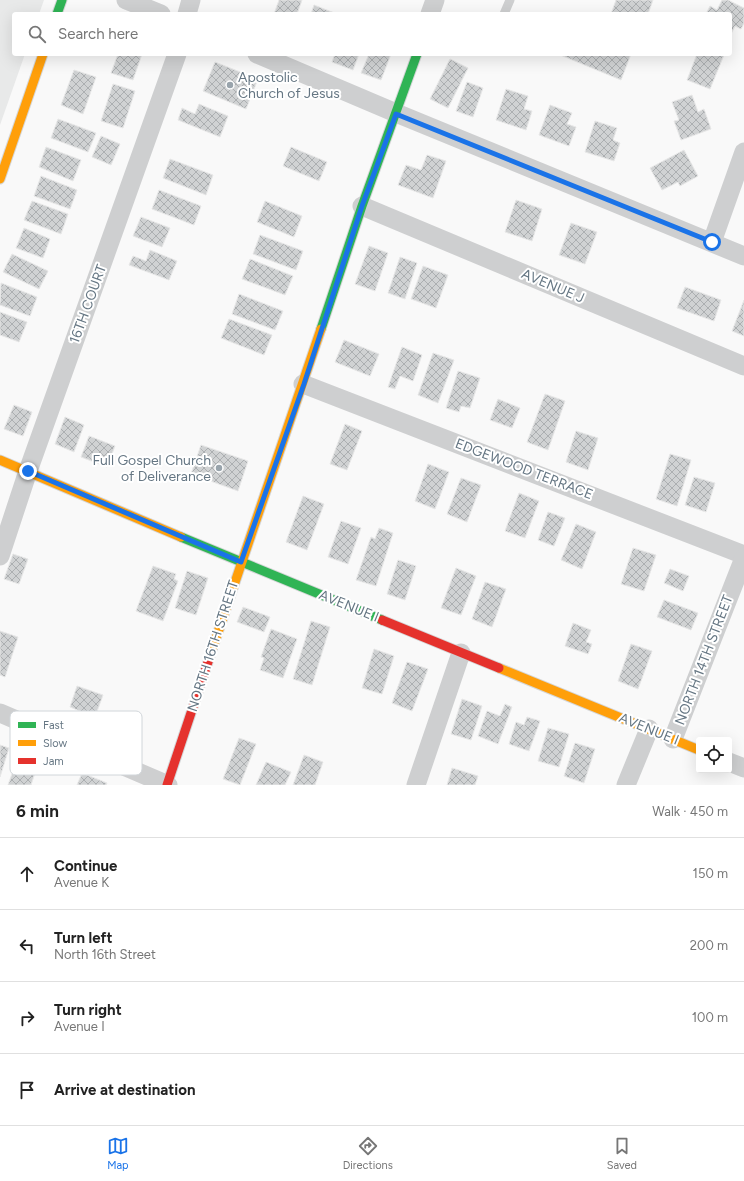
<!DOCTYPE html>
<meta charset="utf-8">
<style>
body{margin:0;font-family:Figtree,sans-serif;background:#f6f6f6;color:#222}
.controls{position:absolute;right:12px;bottom:12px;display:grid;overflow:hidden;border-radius:4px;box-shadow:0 4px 16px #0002}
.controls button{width:36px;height:36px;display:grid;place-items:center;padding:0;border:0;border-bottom:1px solid #e0e0e0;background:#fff;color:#222;font:20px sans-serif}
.stop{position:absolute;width:12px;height:12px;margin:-9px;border:3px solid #1a73e8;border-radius:50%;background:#fff}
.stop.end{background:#1a73e8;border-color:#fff;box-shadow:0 1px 4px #0008}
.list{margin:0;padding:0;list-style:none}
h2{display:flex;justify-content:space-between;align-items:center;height:52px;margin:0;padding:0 16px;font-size:17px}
h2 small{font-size:13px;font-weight:400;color:#767676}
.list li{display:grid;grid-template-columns:26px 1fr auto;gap:12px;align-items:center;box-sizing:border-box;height:72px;padding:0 16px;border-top:1px solid #e0e0e0}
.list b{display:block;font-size:15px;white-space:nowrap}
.list p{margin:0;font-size:13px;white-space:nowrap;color:#767676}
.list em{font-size:13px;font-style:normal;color:#767676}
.icon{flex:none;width:22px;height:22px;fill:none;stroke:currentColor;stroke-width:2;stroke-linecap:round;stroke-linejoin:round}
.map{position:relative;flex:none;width:744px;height:785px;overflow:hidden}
.search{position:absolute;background:#fff;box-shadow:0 4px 16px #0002;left:12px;right:12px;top:12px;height:44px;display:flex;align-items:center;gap:10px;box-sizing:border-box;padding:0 14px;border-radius:4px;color:#767676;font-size:15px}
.sheet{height:340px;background:#fff}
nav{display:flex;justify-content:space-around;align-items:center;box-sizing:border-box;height:56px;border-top:1px solid #e0e0e0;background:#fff;font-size:11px;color:#767676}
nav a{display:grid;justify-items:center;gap:2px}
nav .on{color:#1a73e8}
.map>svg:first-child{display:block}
.built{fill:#e8e9e9}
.building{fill:url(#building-cross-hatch);stroke:#e8e8e8}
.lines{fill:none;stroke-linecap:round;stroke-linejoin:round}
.fast-casing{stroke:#d5d6d7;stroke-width:11}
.slow-casing{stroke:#d5d6d7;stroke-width:11}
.jam-casing{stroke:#d5d6d7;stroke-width:11}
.lane{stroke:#cecfd0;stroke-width:9}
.street{stroke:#cecfd0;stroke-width:19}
.fast{stroke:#30b455;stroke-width:9}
.slow{stroke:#ff9f0a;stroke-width:9}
.jam{stroke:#e5322d;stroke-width:9}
.route{stroke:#1a73e8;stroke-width:5}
.poi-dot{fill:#99a4ac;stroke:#fff;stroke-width:1.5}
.labels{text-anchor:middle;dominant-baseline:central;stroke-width:4;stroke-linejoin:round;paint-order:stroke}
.poi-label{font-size:14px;fill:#657683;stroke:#fff;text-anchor:start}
.street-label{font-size:14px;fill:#657683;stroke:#fff}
.key{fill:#fff;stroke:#d1d6da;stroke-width:1}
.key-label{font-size:11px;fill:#657683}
</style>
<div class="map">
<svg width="744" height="785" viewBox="0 0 744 785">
<defs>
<pattern id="building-cross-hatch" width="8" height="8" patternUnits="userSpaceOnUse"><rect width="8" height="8" fill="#d0d2d3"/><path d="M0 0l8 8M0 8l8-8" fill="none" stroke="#acafb1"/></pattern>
</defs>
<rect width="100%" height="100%" fill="#f9f9f9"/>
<!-- built -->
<polygon class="built" points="0,0 44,0 39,14 14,14 14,54 25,54 0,125"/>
<!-- building -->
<g class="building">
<polygon points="279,0 302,0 297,14 274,14"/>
<polygon points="616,0 653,0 648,14 611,14"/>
<polygon points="722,0 728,0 744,8 744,23 741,29 735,26 730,36 730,14 706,14 710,6 717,10"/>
<polygon points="314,5 337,14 311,14"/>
<polygon points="118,54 142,54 133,80 111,73"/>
<polygon points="335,54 359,54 353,70 332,62"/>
<polygon points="369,54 391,54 381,80 361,73"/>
<polygon points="558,54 631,54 621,80"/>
<polygon points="697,54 724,55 710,89 687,80"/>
<polygon points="450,59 468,68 448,108 430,99"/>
<polygon points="215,62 258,79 246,109 203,91"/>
<polygon points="74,70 96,77 83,114 61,105"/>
<polygon points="467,82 483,88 473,117 456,111"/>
<polygon points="113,84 135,91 123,128 101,121"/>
<polygon points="506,89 528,96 524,109 532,111 526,130 496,120"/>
<polygon points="692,95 698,112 704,109 711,129 681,140 674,121 679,120 672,102"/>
<polygon points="199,104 228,116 220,137 178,120 182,108 195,114"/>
<polygon points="550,105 572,113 567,124 576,127 569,146 539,135"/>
<polygon points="58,119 96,133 88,152 51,138"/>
<polygon points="595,121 617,128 613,140 620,143 614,161 585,152"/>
<polygon points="101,136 120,144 111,165 92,157"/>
<polygon points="46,147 81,160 73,181 39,167"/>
<polygon points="291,147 327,162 319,181 283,166"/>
<polygon points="684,150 698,176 680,186 678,182 662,190 650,168"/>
<polygon points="427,155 446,161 433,198 398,185 406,165 421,170"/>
<polygon points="170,159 213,175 206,195 163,178"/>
<polygon points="41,176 77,190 70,209 34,196"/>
<polygon points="159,190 201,206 194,225 152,209"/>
<polygon points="516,200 542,209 532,241 505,232"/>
<polygon points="32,201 68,214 61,234 24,220"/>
<polygon points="265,201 302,216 294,237 257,222"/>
<polygon points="141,217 170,228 162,247 133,236"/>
<polygon points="571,223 597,232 585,264 559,255"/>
<polygon points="24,228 50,239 43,258 16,248"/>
<polygon points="260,235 303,251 296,270 253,254"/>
<polygon points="369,246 388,253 375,291 355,284"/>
<polygon points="150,250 177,261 169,280 129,265 133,256 146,261"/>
<polygon points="12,254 48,271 39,289 3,272"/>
<polygon points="400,257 417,263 405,299 388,293"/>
<polygon points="250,259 293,276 285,295 242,279"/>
<polygon points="423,266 448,275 436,308 411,299"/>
<polygon points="1,283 37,297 30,316 0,305"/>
<polygon points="685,287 721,300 714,321 677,308"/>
<polygon points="239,294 283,311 275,330 232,314"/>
<polygon points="744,300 744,336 732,331"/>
<polygon points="0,312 27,322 19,342 0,335"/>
<polygon points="229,319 272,335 264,355 221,338"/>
<polygon points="344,340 379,354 370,376 335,362"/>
<polygon points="402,347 422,355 413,381 400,376 395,389 388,387"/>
<polygon points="433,353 454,360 438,403 418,395"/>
<polygon points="458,371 480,378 470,408 461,406 459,412 446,408"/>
<polygon points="545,394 565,401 548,450 527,442"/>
<polygon points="498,399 520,408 512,428 490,420"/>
<polygon points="14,405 32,412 23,436 4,429"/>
<polygon points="65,417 84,425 74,452 55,444"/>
<polygon points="345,424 362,431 347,470 330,464"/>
<polygon points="576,431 598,438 588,470 566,462"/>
<polygon points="89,436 115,446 107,467 81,457"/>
<polygon points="201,445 248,461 238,491 191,474"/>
<polygon points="670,454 691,460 677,506 656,499"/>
<polygon points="428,464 449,472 435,509 415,501"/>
<polygon points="694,477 715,483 706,512 685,505"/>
<polygon points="461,478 481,485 467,522 447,514"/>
<polygon points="519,493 539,501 525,538 505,531"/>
<polygon points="303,496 324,504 307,550 286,542"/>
<polygon points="548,512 565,518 554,546 538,540"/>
<polygon points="341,521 361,528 348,564 328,557"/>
<polygon points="576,524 596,532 582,569 561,560"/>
<polygon points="379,528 393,533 376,586 356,580 371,537 375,539"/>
<polygon points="633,548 656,555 644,591 621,584"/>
<polygon points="13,554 28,559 19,584 4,579"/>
<polygon points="398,560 416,566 405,600 387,594"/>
<polygon points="153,566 176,574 174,579 178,581 163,621 136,611"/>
<polygon points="456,568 476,576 461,615 441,608"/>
<polygon points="670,569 689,576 683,591 664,583"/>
<polygon points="187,571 208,578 196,615 175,608"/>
<polygon points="485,582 506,589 492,627 472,619"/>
<polygon points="664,600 698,613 691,630 657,617"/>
<polygon points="243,607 270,617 264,632 237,622"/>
<polygon points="311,621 330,627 312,685 293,679"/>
<polygon points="573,623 591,630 586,642 592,644 588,654 565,646"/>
<polygon points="271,629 297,639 283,678 260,670 264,658 261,657"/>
<polygon points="0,631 18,637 5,677 0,675"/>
<polygon points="631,644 652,651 638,689 618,681"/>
<polygon points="374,649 394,656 382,694 362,688"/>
<polygon points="407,662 428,669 412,711 392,703"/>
<polygon points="77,686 103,695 95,717 70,707"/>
<polygon points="462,699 482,706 471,740 451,734"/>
<polygon points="505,704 512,707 498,744 478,736 487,711 500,716"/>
<polygon points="527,717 540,721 529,751 509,744 516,722 524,725"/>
<polygon points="548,728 569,734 559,767 538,761"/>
<polygon points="239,738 256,744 240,785 223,779"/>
<polygon points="575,743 595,749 584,783 564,776"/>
<polygon points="0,745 9,748 0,777"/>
<polygon points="19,754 39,761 31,785 8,785"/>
<polygon points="304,755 323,762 315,785 293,785"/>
<polygon points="266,762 291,772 285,785 256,785"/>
<polygon points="452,768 478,776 475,785 447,785"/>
<polygon points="82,773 107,783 106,785 77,785"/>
</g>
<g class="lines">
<defs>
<g id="fast">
<polyline points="57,14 62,0"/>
<polyline points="321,329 362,206 417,54"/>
<polyline points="181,537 382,620"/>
</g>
<g id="slow">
<polyline points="0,179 43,54"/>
<polyline points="0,460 181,537"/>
<polyline points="211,653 321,329"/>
<polyline points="499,668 699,750"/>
</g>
<g id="jam">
<polyline points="382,620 499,668"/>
<polyline points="167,785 211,653"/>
</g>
</defs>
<!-- fast casing -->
<use href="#fast" class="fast-casing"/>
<!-- slow casing -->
<use href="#slow" class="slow-casing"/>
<!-- jam casing -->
<use href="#jam" class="jam-casing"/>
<!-- lane -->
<polyline class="lane" points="504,14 510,0"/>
<!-- street -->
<g class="street">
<polyline points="126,0 161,14"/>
<polyline points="187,14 191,0"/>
<polyline points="430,14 435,0"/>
<polyline points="257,54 396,113 744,256"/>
<polyline points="362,206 744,366"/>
<polyline points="712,242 744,152"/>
<polyline points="303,384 744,555"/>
<polyline points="0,556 28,471 177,54"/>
<polyline points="0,713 168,785"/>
<polyline points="673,739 744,558"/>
<polyline points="729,762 744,768"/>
<polyline points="416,785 461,653"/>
<polyline points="626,785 649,729"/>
</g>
<!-- fast -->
<use href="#fast" class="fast"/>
<!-- slow -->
<use href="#slow" class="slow"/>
<!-- jam -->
<use href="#jam" class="jam"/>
</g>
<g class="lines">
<!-- route -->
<polyline class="route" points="28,471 241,562 304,384 362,206 396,114 712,242"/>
</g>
<!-- markers -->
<g class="poi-dot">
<circle cx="230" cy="85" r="4"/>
<circle cx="219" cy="468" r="4"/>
</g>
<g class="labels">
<!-- poi labels -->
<g class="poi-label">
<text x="238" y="77">Apostolic<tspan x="238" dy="16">Church of Jesus</tspan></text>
<text x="211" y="460" text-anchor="end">Full Gospel Church<tspan x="211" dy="16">of Deliverance</tspan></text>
</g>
<!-- street labels -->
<g class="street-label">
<text transform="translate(553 286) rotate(23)">AVENUE J</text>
<text transform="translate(88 304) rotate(-70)">16TH COURT</text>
<text transform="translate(524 469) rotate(21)">EDGEWOOD TERRACE</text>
<text transform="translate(349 606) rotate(22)">AVENUE I</text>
<text transform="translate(213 646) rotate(-72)">NORTH 16TH STREET</text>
<text transform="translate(704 660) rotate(-69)">NORTH 14TH STREET</text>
<text transform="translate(649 729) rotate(22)">AVENUE I</text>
</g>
</g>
<!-- legend -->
<rect x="10" y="711" width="132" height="64" rx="6" class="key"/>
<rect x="18" y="722" width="18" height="6" fill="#30b455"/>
<rect x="18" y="740" width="18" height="6" fill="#ff9f0a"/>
<rect x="18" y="758" width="18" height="6" fill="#e5322d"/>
<g class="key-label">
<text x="43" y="729">Fast</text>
<text x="43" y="747">Slow</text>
<text x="43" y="765">Jam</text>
</g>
</svg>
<div class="controls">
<button><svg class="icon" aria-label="locate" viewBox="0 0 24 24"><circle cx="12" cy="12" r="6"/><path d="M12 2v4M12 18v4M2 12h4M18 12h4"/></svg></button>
</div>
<div class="stop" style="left:712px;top:242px"></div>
<div class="stop end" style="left:28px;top:471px"></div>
<div class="search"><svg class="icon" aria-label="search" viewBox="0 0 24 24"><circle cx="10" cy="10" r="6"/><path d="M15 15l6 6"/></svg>Search here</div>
</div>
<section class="sheet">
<h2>6 min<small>Walk · 450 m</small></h2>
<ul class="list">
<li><svg class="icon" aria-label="ahead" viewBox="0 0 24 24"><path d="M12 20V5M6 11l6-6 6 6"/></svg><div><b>Continue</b><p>Avenue K</p></div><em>150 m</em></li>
<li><svg class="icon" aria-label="left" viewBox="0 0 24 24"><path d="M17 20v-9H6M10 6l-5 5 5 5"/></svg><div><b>Turn left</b><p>North 16th Street</p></div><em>200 m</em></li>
<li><svg class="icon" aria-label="right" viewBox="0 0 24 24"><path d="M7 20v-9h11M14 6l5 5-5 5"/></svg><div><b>Turn right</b><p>Avenue I</p></div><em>100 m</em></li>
<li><svg class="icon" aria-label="arrive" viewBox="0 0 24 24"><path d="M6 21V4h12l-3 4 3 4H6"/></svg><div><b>Arrive at destination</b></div></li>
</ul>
</section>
<nav>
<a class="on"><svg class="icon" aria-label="map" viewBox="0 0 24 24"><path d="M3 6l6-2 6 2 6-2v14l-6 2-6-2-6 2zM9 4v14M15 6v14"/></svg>Map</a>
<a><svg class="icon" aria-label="directions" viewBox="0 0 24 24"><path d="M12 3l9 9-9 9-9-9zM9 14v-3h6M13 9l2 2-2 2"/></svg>Directions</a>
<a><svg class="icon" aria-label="saved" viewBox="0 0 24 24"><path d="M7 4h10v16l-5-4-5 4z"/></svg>Saved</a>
</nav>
